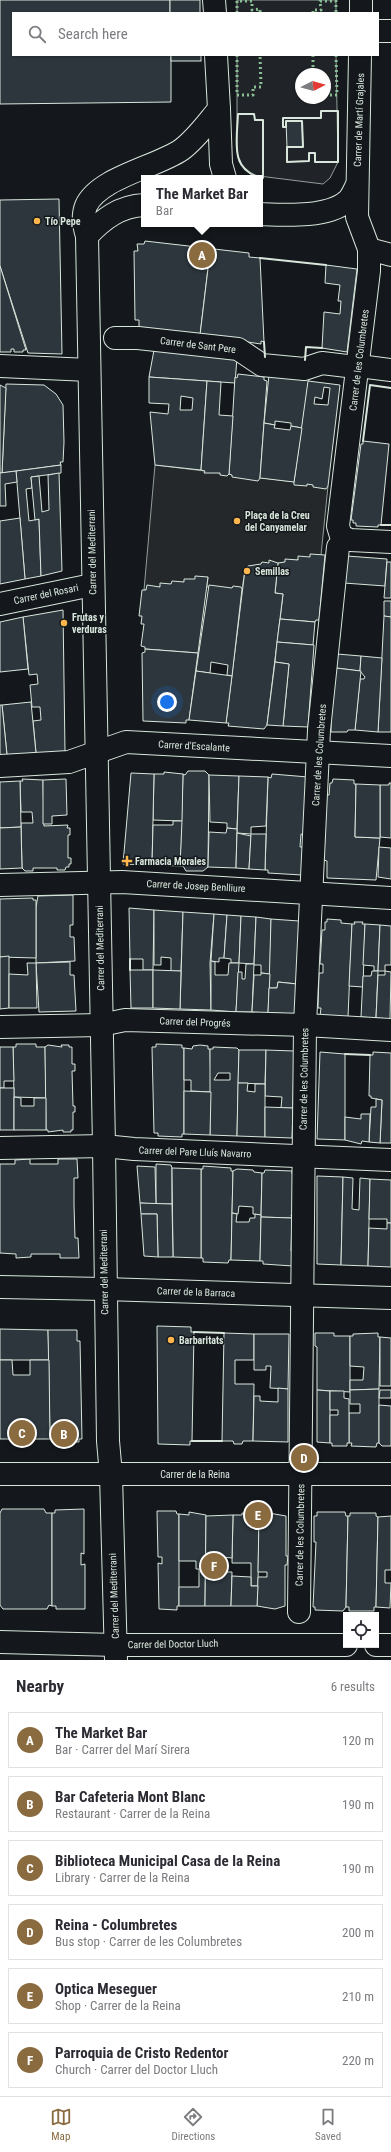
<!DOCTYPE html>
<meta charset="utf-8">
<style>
body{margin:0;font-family:"Roboto Condensed",sans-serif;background:#f2f2f3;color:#2b2b33}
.controls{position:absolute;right:12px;bottom:12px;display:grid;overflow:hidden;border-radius:0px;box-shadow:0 1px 3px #0004}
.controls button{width:36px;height:36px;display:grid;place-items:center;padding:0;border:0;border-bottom:1px solid #e1e1e2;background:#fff;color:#2b2b33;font:20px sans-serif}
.compass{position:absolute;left:295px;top:68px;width:36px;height:36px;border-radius:50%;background:#fff;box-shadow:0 1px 3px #0004;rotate:84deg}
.you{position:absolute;left:167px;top:702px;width:14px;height:14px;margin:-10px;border:3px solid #fff;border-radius:50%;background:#1a73e8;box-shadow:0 0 0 6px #1a73e833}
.badge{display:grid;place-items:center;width:26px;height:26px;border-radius:50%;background:#8a6a3f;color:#fff;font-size:13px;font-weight:700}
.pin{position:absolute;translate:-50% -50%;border:2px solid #fff;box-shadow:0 1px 4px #0006}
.popup{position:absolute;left:141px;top:175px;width:122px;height:52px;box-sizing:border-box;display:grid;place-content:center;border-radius:0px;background:#fff;filter:drop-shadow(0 1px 3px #0005);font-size:13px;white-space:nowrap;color:#7c7c81}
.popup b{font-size:15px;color:#2b2b33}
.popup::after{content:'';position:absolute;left:50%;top:100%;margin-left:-8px;border:8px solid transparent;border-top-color:#fff}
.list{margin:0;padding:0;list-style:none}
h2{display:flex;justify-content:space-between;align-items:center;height:52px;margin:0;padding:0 16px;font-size:17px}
h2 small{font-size:13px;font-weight:400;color:#7c7c81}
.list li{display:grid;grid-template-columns:26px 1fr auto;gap:12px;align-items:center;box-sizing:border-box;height:56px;margin:0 8px 8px;padding:0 8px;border:1px solid #e1e1e2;border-radius:0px}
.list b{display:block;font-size:15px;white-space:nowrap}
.list p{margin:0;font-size:13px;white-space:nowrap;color:#7c7c81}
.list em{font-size:13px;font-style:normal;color:#7c7c81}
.icon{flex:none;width:22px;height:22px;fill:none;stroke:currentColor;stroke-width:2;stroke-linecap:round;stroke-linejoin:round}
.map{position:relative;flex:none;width:391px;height:1660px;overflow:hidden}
.search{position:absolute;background:#fff;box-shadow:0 1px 3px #0004;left:12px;right:12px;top:12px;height:44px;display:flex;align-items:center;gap:10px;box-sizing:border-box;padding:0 14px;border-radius:0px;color:#7c7c81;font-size:15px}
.sheet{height:436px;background:#fff}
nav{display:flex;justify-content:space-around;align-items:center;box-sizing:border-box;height:56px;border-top:1px solid #e1e1e2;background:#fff;font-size:11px;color:#7c7c81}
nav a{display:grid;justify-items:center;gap:2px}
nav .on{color:#8a6a3f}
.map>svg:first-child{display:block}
.green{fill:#202428;stroke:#939e99;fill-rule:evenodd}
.parking{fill:#24282b;stroke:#939e99}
.building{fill:#2c363c;stroke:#d8e6dc;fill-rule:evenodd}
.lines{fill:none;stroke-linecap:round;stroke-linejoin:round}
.street-casing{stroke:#d8e6dc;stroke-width:24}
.secondary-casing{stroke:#d8e6dc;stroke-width:24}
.street{stroke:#14181c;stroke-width:22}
.secondary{stroke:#14181c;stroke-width:22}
.hedge{stroke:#8ac095;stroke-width:3;stroke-dasharray:2 3;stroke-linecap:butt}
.wall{stroke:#d8e6dc;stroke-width:2}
.poi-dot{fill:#ffb74d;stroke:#14181c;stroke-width:1.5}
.labels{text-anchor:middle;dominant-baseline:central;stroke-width:3;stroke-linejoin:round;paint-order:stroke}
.street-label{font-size:10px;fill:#d8e6dc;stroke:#14181c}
.poi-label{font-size:10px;font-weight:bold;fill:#d8e6dc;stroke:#14181c;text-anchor:start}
</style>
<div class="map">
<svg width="391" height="1660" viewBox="0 0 391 1660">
<rect width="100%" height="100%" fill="#14181c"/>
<!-- green -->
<g class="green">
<rect x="237" y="0" width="99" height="13"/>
<path d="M237,55H336L338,162L330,178L323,184L251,175L239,162L237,151ZM301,74H325V98H301Z"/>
</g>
<!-- parking -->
<polygon class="parking" points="155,465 328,486 321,555 245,570 242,589 207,587 208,577 144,590"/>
<!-- building -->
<g class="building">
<polygon points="0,0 170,0 170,13 13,13 13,55 171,55 171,102 0,104"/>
<rect x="170" y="0" width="30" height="13"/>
<rect x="171" y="55" width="30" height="6"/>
<polygon points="286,121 302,121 303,147 287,147"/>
<polygon points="59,199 62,354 28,353 0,266 0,200"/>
<polygon points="145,241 206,248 206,252 210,252 200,335 139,328 139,320 135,320 134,251 138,251 137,244 144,244"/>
<polygon points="214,249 249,253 249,257 260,258 264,342 261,341 261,344 200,335 210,252 213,252"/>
<polygon points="326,265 357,269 347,352 322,348 324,312 340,314 341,301 338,301 340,285 325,283"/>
<polygon points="0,266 26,350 23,350 23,352 14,352 14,349 11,349 11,352 0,352"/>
<polygon points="154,350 237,358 235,383 149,377"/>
<polygon points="238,374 264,377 264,380 267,381 260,478 258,481 232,477 232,475 229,474 235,377 237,378"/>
<polygon points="269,375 309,379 302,428 291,426 291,423 275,421 275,425 264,423"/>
<path d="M149,377L207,381L201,470L155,465L150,412L168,414L169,404L149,403ZM181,396L193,398L192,410H180Z"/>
<polygon points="207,381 221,382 219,415 233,416 229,474 227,476 220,475 220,473 204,473 205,471 201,470"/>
<path d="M308,381L340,385L328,486L326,489L313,487V485L307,484V486L294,485V482ZM324,387L330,388L328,405L314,404L315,397L322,399Z"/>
<polygon points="6,384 44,385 56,394 63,405 64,442 63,462 60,462 61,465 2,473"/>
<polygon points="0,385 6,388 2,473 0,473"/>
<polygon points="264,423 275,425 274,428 290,430 291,426 302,428 294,482 260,478"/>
<polygon points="363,441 389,444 381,525 378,525 378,527 356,526 356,523 353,523 353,520 351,520 361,444 363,444"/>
<polygon points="61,465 61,473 31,477 32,488 26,489 29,521 39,519 41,576 25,579 16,471"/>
<polygon points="16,471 17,482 5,484 6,506 0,506 0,473"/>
<polygon points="59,473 62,571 41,576 39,519 35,520 31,477 39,476 42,512 49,510 48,475"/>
<polygon points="20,518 25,579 0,584 0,521"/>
<polygon points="310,554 325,555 319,620 316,620 315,622 280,619 283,594 275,593 278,563 285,562 285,559 298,560 298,556 310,557"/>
<polygon points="347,556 387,559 385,586 344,583"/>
<polygon points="269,560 278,563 275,593 283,594 267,725 264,729 228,726 229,723 226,723 245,570 247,569 248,566 261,564 262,562 269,563"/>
<polygon points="387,562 391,562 391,598 384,598"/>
<polygon points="195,576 208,577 198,653 145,649 145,647 141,646 144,624 141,624 142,616 139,616 142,590 146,590 147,585 160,587 160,583 171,584 172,581 184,582 184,579 195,579"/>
<polygon points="209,585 232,588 233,586 241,587 242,589 232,676 227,675 228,665 211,662 210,673 196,671"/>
<polygon points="384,601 391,601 391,617 384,616"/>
<polygon points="63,610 65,752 36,753 33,721 41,720 40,707 32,707 30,685 38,684 37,674 29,675 23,617"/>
<polygon points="384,616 391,617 391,732 378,732"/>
<polygon points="23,617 28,669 0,672 0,622"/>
<polygon points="280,619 315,622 313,645 277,642"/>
<polygon points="277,642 314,645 308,727 283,726 289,664 275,662"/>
<polygon points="145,649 198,653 189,720 186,720 186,723 143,721 142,653 145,652"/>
<polygon points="337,654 361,656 360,671 336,668"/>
<polygon points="361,656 382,658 378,732 355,730 360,679 364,679 365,677 360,671"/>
<polygon points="275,662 289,664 283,726 267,725"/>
<polygon points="336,668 361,671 355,730 348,730 347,732 331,732 331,706"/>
<polygon points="196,671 232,676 226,723 189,720"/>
<polygon points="31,702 36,753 7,755 2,705"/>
<polygon points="0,705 2,705 7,755 0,755"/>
<polygon points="188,771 205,771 209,775 208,867 203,871 186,871 183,866 180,866 183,774 185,775"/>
<polygon points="164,772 183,774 182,821 153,820 154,774 164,774"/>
<polygon points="131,773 154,774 152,865 123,864"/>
<polygon points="272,774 308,777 304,835 301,834 300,847 304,847 302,875 268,873 268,870 265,870 268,777 271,778"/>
<polygon points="209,775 239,776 237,829 227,828 227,823 210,822"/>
<polygon points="239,776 268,777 266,826 251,827 251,834 237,833"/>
<polygon points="22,779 43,780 44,826 68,825 67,828 70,828 70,835 68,835 68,858 71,858 71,864 69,864 69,867 66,867 65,870 57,870 57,868 33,868 33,871 25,871 22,868 21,823 33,823 32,812 21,812 20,781 23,781"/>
<polygon points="66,779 67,815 52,816 52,824 43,824 43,780"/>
<polygon points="333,779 354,780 354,784 356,784 355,837 380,838 376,880 327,878 327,861 324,860 326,795 329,795 330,783 332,783"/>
<polygon points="20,781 21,827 0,828 0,782"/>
<polygon points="389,783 391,783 391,838 380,837 380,785 389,785"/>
<polygon points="356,784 380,785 380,838 355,837"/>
<polygon points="173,821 182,821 180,866 152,865 153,825 173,825"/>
<polygon points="21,827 22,868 0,869 0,828"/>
<polygon points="227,828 237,829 236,868 208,867 209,832 226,833"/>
<polygon points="237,833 251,836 249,869 236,868"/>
<polygon points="251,834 266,834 265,870 249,869"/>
<polygon points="379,847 391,848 391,879 378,877"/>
<polygon points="73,895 73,925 70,925 70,937 74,937 75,961 36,963 36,907 38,896"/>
<polygon points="33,898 33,900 36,900 36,958 0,957 0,899"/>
<polygon points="129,908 154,910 153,970 143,970 143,959 130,959"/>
<polygon points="154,910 183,912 181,971 171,971 171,958 161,957 161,965 154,965"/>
<polygon points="183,912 214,914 210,963 211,1010 180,1009"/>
<polygon points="214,914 227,915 224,958 219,958 219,962 211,961"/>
<polygon points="227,915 241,916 239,963 231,963 231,959 224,958"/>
<polygon points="241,916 256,917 254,964 239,963"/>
<polygon points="256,917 271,919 270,974 261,973 261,965 254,965"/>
<polygon points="271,919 299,921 297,984 278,982 277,988 269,988"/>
<polygon points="327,919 341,920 341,923 352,924 348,1017 320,1016 321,1008 318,1008 319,973 323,973 323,964 320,964 322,930 325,930 325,922 327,922"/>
<polygon points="354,922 363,922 362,924 365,924 363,987 349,986 352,924 355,924"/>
<polygon points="365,924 380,925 378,971 374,971 374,966 363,965"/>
<polygon points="380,925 391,926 391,965 385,965 385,971 378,971"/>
<polygon points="9,956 9,1008 0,1009 0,957"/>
<polygon points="211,961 215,962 215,975 228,975 229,963 239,963 236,1012 211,1010"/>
<polygon points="70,962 70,975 74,975 76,1011 39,1012 36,963"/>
<polygon points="27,963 36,963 37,1008 9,1008 9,974 28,975"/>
<polygon points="246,964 254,964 252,1012 236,1012 238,972 242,972 242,979 245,979"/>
<polygon points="130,970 153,970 153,1008 131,1008"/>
<polygon points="153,970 181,971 180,1009 153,1008"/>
<polygon points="372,971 378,971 376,1018 361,1017 363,976 371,976"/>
<polygon points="385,971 391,972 390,1019 376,1018 378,975 385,975"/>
<polygon points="261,973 270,974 268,1013 252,1012 254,975 261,975"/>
<polygon points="278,982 297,984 297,1014 268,1013 269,988 277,988"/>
<polygon points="16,1044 36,1044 36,1047 45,1047 46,1098 14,1097 13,1047 16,1047"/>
<polygon points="156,1044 182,1045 182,1048 184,1048 184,1134 182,1134 182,1137 158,1136 158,1133 154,1133 152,1047 156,1047"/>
<polygon points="48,1045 62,1047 61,1045 69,1045 69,1047 72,1047 72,1064 75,1064 75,1071 72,1071 73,1106 75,1106 75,1112 73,1112 73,1130 71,1130 71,1132 63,1132 63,1130 48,1132 48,1130 46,1130 45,1047"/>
<polygon points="200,1045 208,1046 208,1049 210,1049 211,1092 191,1091 191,1080 184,1080 184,1048 192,1049 193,1046"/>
<polygon points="0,1047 13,1047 14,1081 4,1081 4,1088 0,1088"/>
<path d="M213,1047L237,1048L239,1050L237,1136L210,1135V1049H213ZM218,1073H230V1080H214Z"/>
<polygon points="239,1050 266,1050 265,1084 238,1083"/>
<polygon points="266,1050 294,1051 293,1108 281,1108 282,1097 265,1096"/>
<polygon points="320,1052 345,1054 345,1140 317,1139"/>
<polygon points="373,1052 391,1053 391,1143 380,1143 382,1100 371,1098 371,1096 369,1096 370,1055 373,1055"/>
<polygon points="238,1083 248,1083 247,1091 255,1092 255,1084 265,1084 265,1137 237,1136"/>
<rect x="0" y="1088" width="14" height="42"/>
<polygon points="184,1091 211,1092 210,1135 184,1134"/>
<polygon points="14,1097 21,1098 21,1106 34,1106 34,1098 46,1098 46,1130 14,1130"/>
<polygon points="376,1099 382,1100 380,1143 369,1142 371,1107 376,1107"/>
<polygon points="265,1107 293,1108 292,1138 265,1137"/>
<polygon points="361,1114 370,1114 369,1142 362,1141 361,1144 345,1140 345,1117 361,1119"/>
<polygon points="30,1159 30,1164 58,1164 58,1159 77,1159 78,1178 74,1178 74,1205 75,1238 78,1238 79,1258 60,1258 60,1254 31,1254 31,1257 16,1258 16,1254 0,1253 0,1164 15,1164 15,1160"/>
<polygon points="156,1164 171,1165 172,1168 172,1204 156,1204"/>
<polygon points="137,1166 155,1167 156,1204 140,1203"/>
<polygon points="203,1166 231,1168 231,1171 233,1171 231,1260 229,1260 228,1263 203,1262 203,1258 201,1258 201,1169 203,1169"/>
<polygon points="172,1168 201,1169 201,1258 173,1257"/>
<polygon points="237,1169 253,1170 254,1172 262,1173 261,1215 253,1214 253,1207 239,1206 238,1214 232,1213 233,1171"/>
<polygon points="265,1170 292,1171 292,1174 295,1174 294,1215 291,1215 292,1218 261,1217 262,1173 264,1173"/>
<polygon points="317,1176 343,1177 341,1265 317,1264"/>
<polygon points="343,1177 353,1178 352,1209 359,1210 360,1178 370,1179 368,1266 341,1265"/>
<polygon points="370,1179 391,1180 391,1223 387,1223 387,1219 369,1219"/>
<polygon points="140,1203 172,1204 173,1257 158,1257 157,1214 141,1214"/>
<polygon points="232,1213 237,1214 236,1222 249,1222 250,1218 255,1218 255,1214 261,1215 260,1261 231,1260"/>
<polygon points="141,1214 157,1214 158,1257 144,1256"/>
<polygon points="261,1217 292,1218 291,1251 293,1251 293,1266 263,1264 263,1261 260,1261"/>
<polygon points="387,1223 391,1223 391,1267 368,1266 369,1228 387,1229"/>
<polygon points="157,1326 191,1327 191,1332 194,1332 192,1441 190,1441 190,1445 158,1444"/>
<polygon points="0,1329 48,1330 49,1360 0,1360"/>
<polygon points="48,1330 77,1330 77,1341 80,1341 82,1439 79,1439 79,1442 53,1442 53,1439 50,1439"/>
<polygon points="224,1333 254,1334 254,1360 235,1360 235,1384 254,1384 253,1441 243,1441 242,1444 234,1444 233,1441 222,1441"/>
<polygon points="315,1333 334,1333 334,1336 350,1336 350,1392 317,1390 317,1347 315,1346"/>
<polygon points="378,1333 378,1337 380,1337 379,1389 350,1390 350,1380 363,1380 364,1367 350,1366 350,1336 353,1336 353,1334"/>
<polygon points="254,1334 289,1334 288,1389 270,1388 271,1366 266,1366 266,1370 254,1370"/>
<polygon points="380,1337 391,1338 391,1386 380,1386"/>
<polygon points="0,1360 12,1360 13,1375 30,1375 30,1360 49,1360 50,1439 0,1439"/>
<polygon points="278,1388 288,1389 288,1442 253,1441 254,1396 260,1396 260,1401 278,1402"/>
<polygon points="379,1389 379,1443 377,1443 376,1447 351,1446 352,1443 349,1443 349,1413 360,1413 360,1404 350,1404 350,1390"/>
<polygon points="317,1390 330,1391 330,1443 317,1442"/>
<polygon points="380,1390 391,1390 391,1398 379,1398"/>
<polygon points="330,1391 344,1391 344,1398 349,1399 349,1443 347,1443 347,1446 332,1446 332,1443 330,1443 330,1415 338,1415 338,1410 330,1410"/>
<polygon points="379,1405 391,1406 391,1446 382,1446 379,1443"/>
<polygon points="2,1509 44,1509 46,1513 52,1513 52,1606 49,1605 47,1609 3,1609 0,1605 0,1513"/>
<polygon points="84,1509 84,1554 81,1553 81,1565 85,1564 85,1609 56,1609 56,1606 52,1606 52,1513 55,1513 55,1510"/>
<polygon points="157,1511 176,1511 177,1514 179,1514 179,1606 177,1606 177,1610 159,1609 158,1563 162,1564 162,1557 158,1557"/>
<polygon points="189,1512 206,1515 205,1606 179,1606 179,1587 199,1587 199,1569 196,1569 196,1561 179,1561 179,1514 189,1515"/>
<polygon points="317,1512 345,1512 346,1516 348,1516 346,1607 343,1611 315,1610 315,1607 313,1607 316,1542 314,1542 314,1516 317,1516"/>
<polygon points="242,1513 259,1515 258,1586 251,1586 251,1563 232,1563 233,1515 242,1515"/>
<polygon points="269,1513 286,1516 286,1556 288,1556 287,1565 285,1565 285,1606 275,1609 257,1606 258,1577 267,1577 267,1572 258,1572 259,1515"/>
<polygon points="350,1513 376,1513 376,1516 378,1517 376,1607 374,1607 374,1611 349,1611 349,1607 346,1607 348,1516 350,1516"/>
<polygon points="233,1515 232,1558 223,1557 222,1572 232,1572 231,1606 205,1606 206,1516"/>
<polygon points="391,1516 391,1570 385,1570 385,1583 391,1583 390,1608 376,1607 378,1517"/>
<polygon points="232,1576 251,1577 251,1586 258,1586 257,1606 231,1606"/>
</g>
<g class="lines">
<defs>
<g id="street">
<polyline points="214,0 215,13"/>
<polyline points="361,13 361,0"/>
<polyline points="378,31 391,31"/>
<polyline points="360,55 357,217 369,249 369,271 338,526 341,536 350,540 391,542"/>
<polyline points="219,109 221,164 225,178"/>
<path d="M260,214C284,215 328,218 347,201C352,197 354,190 357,185"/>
<path d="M87,236C84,227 82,216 86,206C98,178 156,167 181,150C196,139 207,123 219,109L216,55"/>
<path d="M87,236C103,219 120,206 144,205"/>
<polyline points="369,249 391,255"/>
<polyline points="115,338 138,338 238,349 262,365 304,369 322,363 347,366"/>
<polyline points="0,366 89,370"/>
<polyline points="359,366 391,370"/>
<polyline points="0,604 92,585"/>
<polyline points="0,766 69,762 126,742 391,756"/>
<polyline points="0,885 122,882 391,898"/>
<polyline points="0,1027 101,1025 125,1020 305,1025 391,1030"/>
<polyline points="0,1148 104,1146 134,1149 391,1160"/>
<polyline points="0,1287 104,1289 391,1298"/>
<polyline points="299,1612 305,1025 319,730 338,547"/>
</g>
<g id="secondary">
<polyline points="87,236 104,1146 108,1441 111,1475 116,1660"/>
<polyline points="0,1474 391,1474"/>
<polyline points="0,1642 116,1645 346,1645"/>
<polyline points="376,1645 391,1645"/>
</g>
</defs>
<!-- street casing -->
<use href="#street" class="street-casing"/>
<!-- secondary casing -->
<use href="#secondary" class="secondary-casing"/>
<!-- street -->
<use href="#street" class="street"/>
<!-- secondary -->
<use href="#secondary" class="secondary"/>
<!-- hedge -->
<g class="hedge">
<polyline points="237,13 237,1 252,1 252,10 260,9 260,13"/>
<polyline points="313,13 313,10 321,10 320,1 336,1 336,13"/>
<polyline points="237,55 237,95 253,95 253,87 261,87 260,55"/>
<polyline points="313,55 313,74"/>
<polyline points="325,95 337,95 336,55"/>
</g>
<!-- wall -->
<g class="wall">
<polygon points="321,111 338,111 338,162 315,162 315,153 309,153 309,161 287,162 287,147 303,147 302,121 286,121 286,127 283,127 283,118 321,118"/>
<path d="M238,114H254L255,120H263V178C229,171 237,141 238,114Z"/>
<polyline points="260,258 326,265"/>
<polyline points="264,342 265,357"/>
<polyline points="305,360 306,347 322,348"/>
<polyline points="363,441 370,385 391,388"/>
<polyline points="381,525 391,525"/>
<polyline points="130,970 130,959"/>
<polyline points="345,1054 370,1055"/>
<polyline points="194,1332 224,1333"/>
<polyline points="192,1441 222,1441"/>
</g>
</g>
<!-- markers -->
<g class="poi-dot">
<circle cx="37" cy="221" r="4"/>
<circle cx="237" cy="521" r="4"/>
<circle cx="247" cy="571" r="4"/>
<circle cx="64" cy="623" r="4"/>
<path d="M125 855h4v4h4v4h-4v4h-4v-4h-4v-4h4z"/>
<circle cx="171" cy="1340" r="4"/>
</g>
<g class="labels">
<!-- street labels -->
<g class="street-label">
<text transform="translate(359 120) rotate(-88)">Carrer de Martí Grajales</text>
<text transform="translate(198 345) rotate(7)">Carrer de Sant Pere</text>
<text transform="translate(359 360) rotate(-83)">Carrer de les Columbretes</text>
<text transform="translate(92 552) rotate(-91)">Carrer del Mediterrani</text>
<text transform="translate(46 594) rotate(-12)">Carrer del Rosari</text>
<text transform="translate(194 746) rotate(3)">Carrer d'Escalante</text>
<text transform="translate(319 755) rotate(-86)">Carrer de les Columbretes</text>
<text transform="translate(196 886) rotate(3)">Carrer de Josep Benlliure</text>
<text transform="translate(100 948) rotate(-91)">Carrer del Mediterrani</text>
<text transform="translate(195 1022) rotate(2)">Carrer del Progrés</text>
<text transform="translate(304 1079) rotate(-89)">Carrer de les Columbretes</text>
<text transform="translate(195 1152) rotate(2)">Carrer del Pare Lluís Navarro</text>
<text transform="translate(104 1272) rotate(-91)">Carrer del Mediterrani</text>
<text transform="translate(196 1292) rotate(2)">Carrer de la Barraca</text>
<text x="195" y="1474">Carrer de la Reina</text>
<text transform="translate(300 1535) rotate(-89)">Carrer de les Columbretes</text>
<text transform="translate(114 1596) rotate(-92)">Carrer del Mediterrani</text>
<text transform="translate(173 1644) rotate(-1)">Carrer del Doctor Lluch</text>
</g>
<!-- poi labels -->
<g class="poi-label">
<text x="45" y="221">Tío Pepe</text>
<text x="245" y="515">Plaça de la Creu<tspan x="245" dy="12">del Canyamelar</tspan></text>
<text x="255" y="571">Semillas</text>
<text x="72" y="617">Frutas y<tspan x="72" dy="12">verduras</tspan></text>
<text x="135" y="861">Farmacia Morales</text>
<text x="179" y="1340">Barbaritats</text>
</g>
</g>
</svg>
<div class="controls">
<button><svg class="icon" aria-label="locate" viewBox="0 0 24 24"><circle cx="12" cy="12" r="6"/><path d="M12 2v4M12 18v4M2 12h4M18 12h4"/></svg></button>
</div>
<svg class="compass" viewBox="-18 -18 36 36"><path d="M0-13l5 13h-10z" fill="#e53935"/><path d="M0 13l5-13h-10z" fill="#7c7c81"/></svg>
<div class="you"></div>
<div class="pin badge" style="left:202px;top:255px">A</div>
<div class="popup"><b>The Market Bar</b>Bar</div>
<div class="pin badge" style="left:64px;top:1434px">B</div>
<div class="pin badge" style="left:22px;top:1433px">C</div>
<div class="pin badge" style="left:304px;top:1458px">D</div>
<div class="pin badge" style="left:258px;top:1515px">E</div>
<div class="pin badge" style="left:214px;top:1566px">F</div>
<div class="search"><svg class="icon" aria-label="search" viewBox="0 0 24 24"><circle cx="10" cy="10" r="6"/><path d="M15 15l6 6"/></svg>Search here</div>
</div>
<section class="sheet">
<h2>Nearby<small>6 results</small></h2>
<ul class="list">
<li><span class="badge">A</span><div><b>The Market Bar</b><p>Bar · Carrer del Marí Sirera</p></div><em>120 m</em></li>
<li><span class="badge">B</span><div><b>Bar Cafeteria Mont Blanc</b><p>Restaurant · Carrer de la Reina</p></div><em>190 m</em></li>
<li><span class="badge">C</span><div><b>Biblioteca Municipal Casa de la Reina</b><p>Library · Carrer de la Reina</p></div><em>190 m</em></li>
<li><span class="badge">D</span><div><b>Reina - Columbretes</b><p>Bus stop · Carrer de les Columbretes</p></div><em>200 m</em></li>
<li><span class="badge">E</span><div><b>Optica Meseguer</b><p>Shop · Carrer de la Reina</p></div><em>210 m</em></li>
<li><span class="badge">F</span><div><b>Parroquia de Cristo Redentor</b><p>Church · Carrer del Doctor Lluch</p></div><em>220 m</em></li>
</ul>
</section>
<nav>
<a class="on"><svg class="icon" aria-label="map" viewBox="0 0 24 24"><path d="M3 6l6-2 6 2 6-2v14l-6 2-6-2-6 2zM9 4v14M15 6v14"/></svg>Map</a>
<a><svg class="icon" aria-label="directions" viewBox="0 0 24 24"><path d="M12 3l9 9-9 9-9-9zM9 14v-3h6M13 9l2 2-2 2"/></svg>Directions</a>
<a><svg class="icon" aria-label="saved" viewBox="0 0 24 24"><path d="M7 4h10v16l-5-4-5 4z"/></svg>Saved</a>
</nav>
